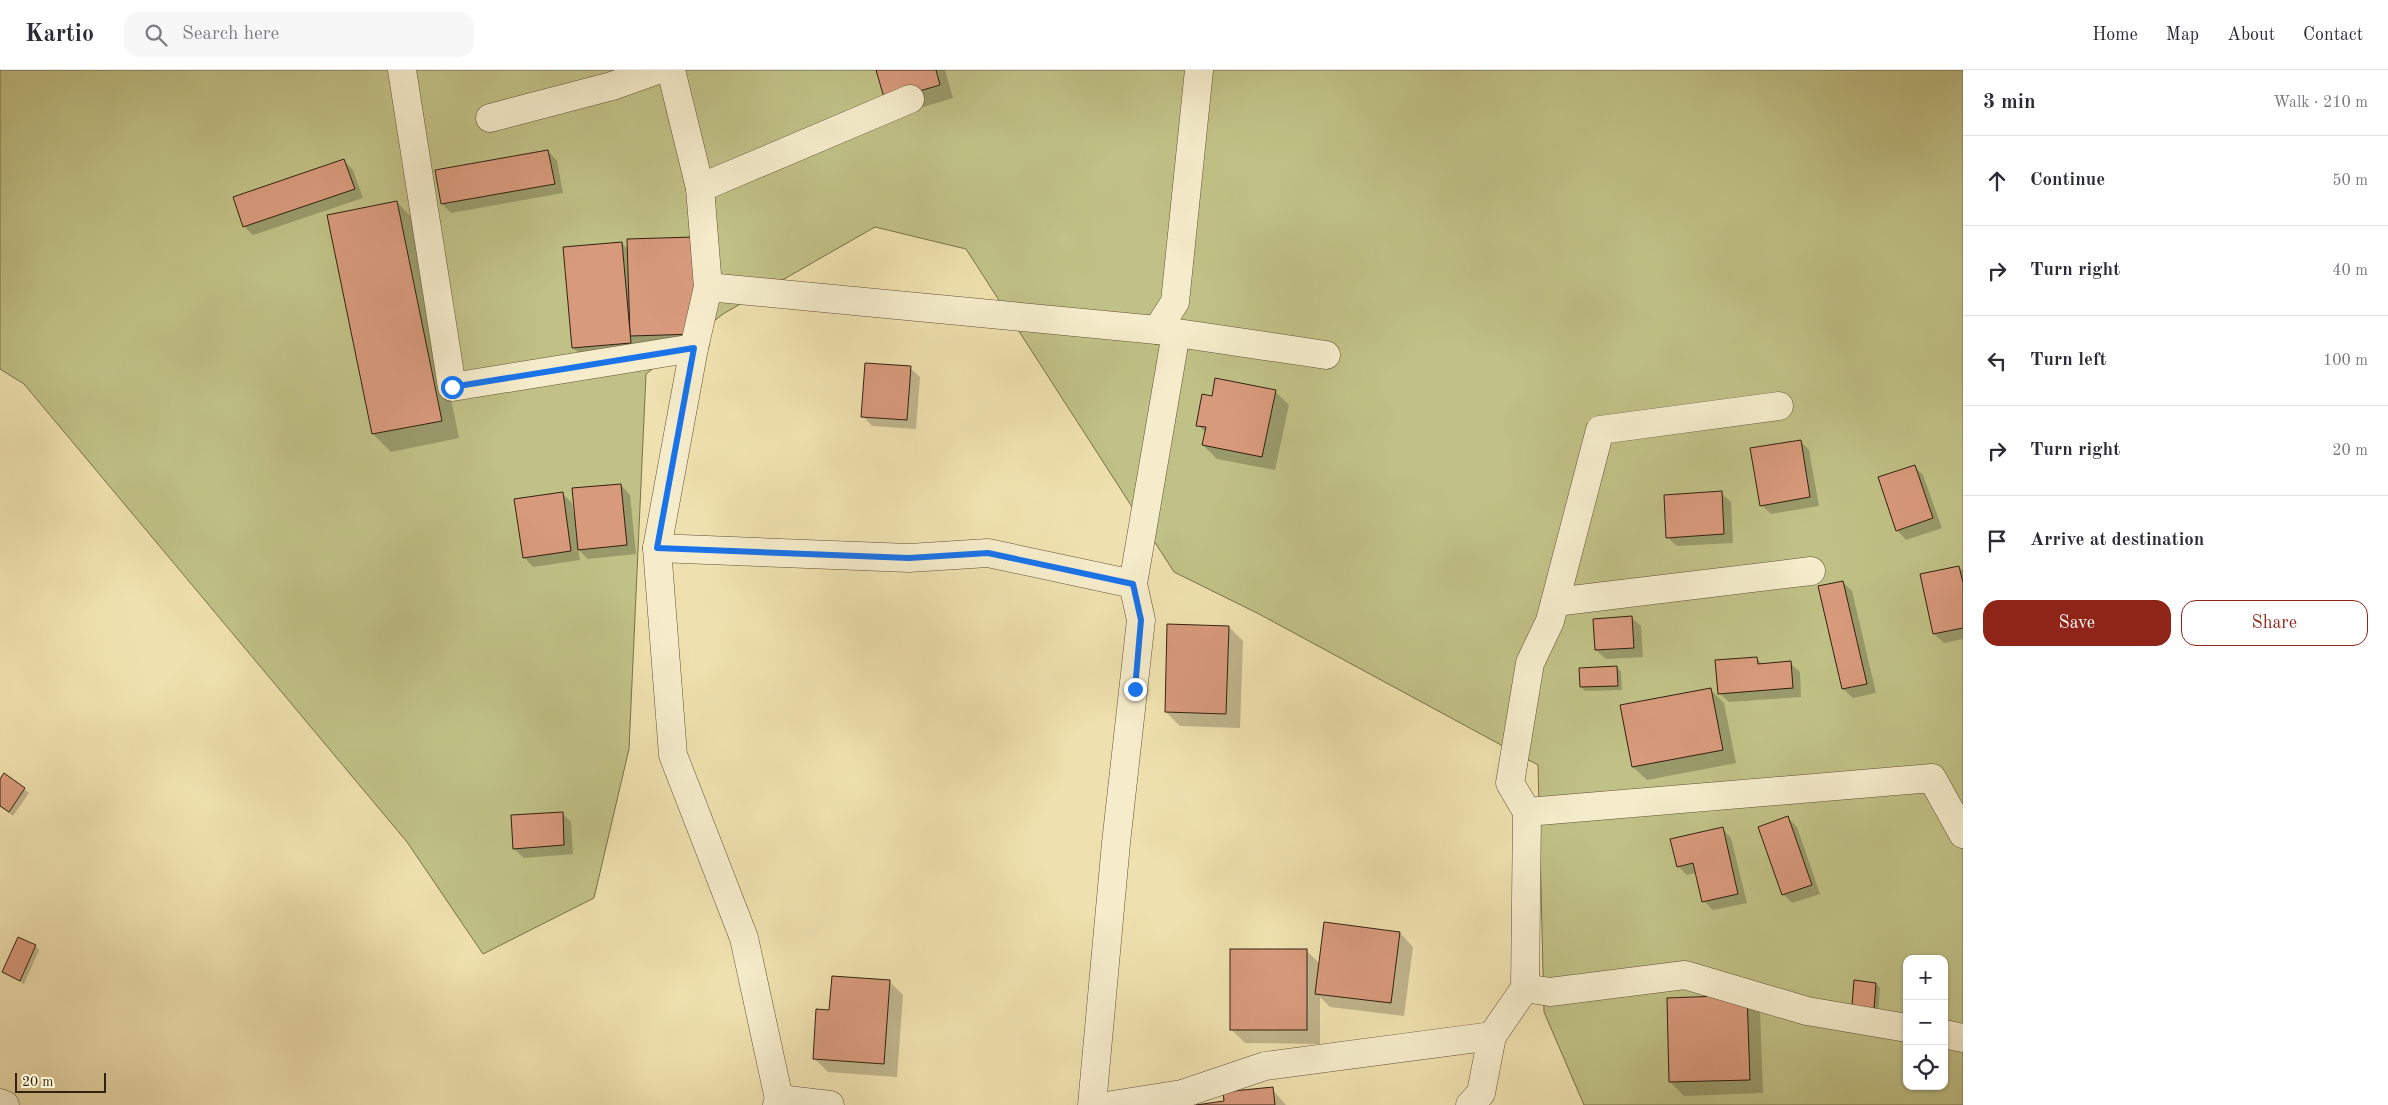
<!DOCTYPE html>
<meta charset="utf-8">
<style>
body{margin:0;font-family:"Old Standard TT",serif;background:#f7f7f7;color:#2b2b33}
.controls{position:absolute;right:15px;bottom:15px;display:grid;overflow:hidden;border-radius:10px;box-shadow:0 1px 4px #0004}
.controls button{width:45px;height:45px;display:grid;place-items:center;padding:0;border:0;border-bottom:1px solid #e1e1e2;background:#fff;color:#2b2b33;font:25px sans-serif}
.scale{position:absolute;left:15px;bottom:12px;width:91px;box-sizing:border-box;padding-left:5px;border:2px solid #31210e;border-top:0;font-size:14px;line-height:18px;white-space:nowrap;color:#31210e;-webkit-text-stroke:4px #f5eccb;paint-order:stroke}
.stop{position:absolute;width:15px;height:15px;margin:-11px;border:4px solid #1a73e8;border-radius:50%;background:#fff}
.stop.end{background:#1a73e8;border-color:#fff;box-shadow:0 1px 5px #0008}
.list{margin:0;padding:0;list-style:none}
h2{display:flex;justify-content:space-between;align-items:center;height:65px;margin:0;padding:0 20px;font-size:21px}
h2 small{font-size:16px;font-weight:400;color:#7c7c81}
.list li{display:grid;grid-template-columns:32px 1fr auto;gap:15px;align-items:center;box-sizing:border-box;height:90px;padding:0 20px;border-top:1px solid #e1e1e2}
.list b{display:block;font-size:19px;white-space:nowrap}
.list em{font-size:16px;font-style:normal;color:#7c7c81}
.actions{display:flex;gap:10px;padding:15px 20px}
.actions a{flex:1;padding:11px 0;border:1px solid #8f2418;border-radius:15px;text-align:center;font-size:18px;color:#8f2418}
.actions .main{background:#8f2418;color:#fff}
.icon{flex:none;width:28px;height:28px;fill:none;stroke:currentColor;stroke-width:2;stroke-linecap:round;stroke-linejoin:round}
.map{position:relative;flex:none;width:1963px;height:1035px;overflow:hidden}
header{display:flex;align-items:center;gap:30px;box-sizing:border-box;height:70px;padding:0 25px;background:#fff;border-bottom:1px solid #e1e1e2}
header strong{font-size:24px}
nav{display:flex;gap:28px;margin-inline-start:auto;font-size:18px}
.search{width:350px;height:45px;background:#f7f7f7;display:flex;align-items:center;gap:12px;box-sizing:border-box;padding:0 18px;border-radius:15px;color:#7c7c81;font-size:19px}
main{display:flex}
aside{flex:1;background:#fff}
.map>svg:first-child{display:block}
.green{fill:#c0c186;stroke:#78714a;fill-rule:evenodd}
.shadow{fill:#0003}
.building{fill:#d89a7c;stroke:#31210e}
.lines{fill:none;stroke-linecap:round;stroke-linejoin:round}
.minor-casing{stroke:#605136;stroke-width:29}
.minor{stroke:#f5eccb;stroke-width:28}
.route{stroke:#1a73e8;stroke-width:6}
</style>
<header>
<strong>Kartio</strong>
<div class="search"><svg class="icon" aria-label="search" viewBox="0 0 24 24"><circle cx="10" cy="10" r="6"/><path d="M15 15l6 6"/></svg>Search here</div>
<nav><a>Home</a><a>Map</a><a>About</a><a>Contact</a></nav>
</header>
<main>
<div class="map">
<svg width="1963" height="1035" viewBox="0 0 1963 1035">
<rect width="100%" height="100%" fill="#efe1af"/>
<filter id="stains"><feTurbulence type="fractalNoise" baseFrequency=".004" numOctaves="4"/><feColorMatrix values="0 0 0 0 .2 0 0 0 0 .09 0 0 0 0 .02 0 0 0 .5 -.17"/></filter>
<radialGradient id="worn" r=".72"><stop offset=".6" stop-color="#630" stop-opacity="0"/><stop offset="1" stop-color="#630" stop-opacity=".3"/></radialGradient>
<!-- green -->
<path class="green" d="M0,0H1963V1035H1584L1544,942L1538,695L1259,544L1174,502L966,179L875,157L723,244L646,304L629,679L594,828L483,884L407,772L24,314L0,299ZM1907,889H1944V1016H1907Z"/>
<!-- shadow -->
<g class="shadow">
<polygon points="877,0 945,0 953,28 900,44"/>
<polygon points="548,81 557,91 563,123 451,143 442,134"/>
<polygon points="344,91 353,100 363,128 253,165 244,156"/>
<polygon points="397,132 414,150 459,368 391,382 373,364"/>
<polygon points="621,173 629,180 707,182 710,277 643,279 587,291 573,278"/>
<polygon points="910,298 920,307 916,359 872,356 863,346"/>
<polygon points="1275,321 1289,335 1275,400 1217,389 1203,375 1206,363 1198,355 1213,328"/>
<polygon points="1800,371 1809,380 1819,436 1771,444 1761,435"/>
<polygon points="1914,396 1923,405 1942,458 1906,470 1897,460"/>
<polygon points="621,415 630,425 636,484 588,489 578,479 580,490 533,497 524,487 563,424 572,433 574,445 576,445"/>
<polygon points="1721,423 1731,432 1733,473 1677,476 1667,467"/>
<polygon points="1959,497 1963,501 1963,569 1944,573 1934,564"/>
<polygon points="1843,512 1852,521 1876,623 1853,628 1843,619"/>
<polygon points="1631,547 1641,556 1643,587 1606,589 1596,580"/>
<polygon points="1229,557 1243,571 1240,658 1180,656 1166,642"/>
<polygon points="1756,588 1763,595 1790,593 1800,602 1801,627 1729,632 1719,623"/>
<polygon points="1617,597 1621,602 1622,620 1585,621 1581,617"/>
<polygon points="1710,619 1724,633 1736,693 1647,710 1633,697"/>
<polygon points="0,711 24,719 29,723 13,746 0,736"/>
<polygon points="562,743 571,752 573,784 524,788 514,779"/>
<polygon points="1788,748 1797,757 1820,824 1792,833 1783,824"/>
<polygon points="1722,758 1731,768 1747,833 1713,840 1704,831 1697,803 1687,805 1678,796"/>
<polygon points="1400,863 1413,877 1404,946 1330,937 1320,927 1320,974 1245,973 1231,959 1306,880 1320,894"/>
<polygon points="35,876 39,880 24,914 4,902"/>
<polygon points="889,911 903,925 897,1007 828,1002 814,988 830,941"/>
<polygon points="1876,914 1880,918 1878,943 1857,940"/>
<polygon points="1747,926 1760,940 1763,1023 1684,1026 1670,1012"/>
<polygon points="1272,1019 1286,1035 1197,1035 1225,1032"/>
</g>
<!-- building -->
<g class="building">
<polygon points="876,0 936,0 940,15 885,31"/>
<polygon points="548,80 555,114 441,134 435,100"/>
<polygon points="344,89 355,119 243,157 233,127"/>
<polygon points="397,131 442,351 372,364 327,145"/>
<polygon points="694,167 697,264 630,266 627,169"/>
<polygon points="622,172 631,273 572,278 563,177"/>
<polygon points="865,293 911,296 907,350 861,347"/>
<polygon points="1215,308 1276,320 1262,387 1202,375 1206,357 1196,356 1202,324 1212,326"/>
<polygon points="1801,370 1810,427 1760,436 1750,378"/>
<polygon points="1915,395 1933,448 1896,461 1878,407"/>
<polygon points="621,414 627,475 578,480 572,418"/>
<polygon points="1722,421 1724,464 1666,468 1664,425"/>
<polygon points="563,422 571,481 523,488 514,429"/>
<polygon points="1959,496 1963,513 1963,558 1933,564 1920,504"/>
<polygon points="1843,511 1867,614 1842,619 1818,516"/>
<polygon points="1632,546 1634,578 1595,580 1593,549"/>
<polygon points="1167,554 1229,556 1226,644 1165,642"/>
<polygon points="1757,587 1758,594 1791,591 1793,618 1718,624 1715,590"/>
<polygon points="1617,596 1618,616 1580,617 1579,598"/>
<polygon points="1711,618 1723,680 1632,697 1620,635"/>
<polygon points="4,703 25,718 9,742 0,736 0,709"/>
<polygon points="563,742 564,775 513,779 511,745"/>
<polygon points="1788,746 1812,815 1782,825 1758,757"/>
<polygon points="1723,757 1738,824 1702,832 1693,793 1677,797 1670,769"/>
<polygon points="1324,852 1400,862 1391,933 1315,924"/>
<polygon points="18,867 36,875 20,911 2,902"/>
<rect x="1230" y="879" width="77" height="81"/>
<polygon points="832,906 890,910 884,994 813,989 816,939 829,940"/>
<polygon points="1854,910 1876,913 1874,939 1852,936"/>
<polygon points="1747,925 1750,1010 1669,1012 1667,928"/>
<polygon points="1273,1017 1275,1035 1196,1035 1224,1031 1223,1022"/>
</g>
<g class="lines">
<defs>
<g id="minor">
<polyline points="402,0 452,317 694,278"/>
<polyline points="671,0 700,118 708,217 694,278 657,478 673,685 744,868 779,1029 777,1035"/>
<polyline points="490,48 612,16 657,0"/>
<polyline points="700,118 910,29"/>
<polyline points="708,217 1157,260 1326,285"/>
<polyline points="1157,260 1175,232 1199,0"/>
<polyline points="657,478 909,488 988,483 1133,514"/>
<polyline points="1555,532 1811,501"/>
<polyline points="1527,742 1932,708 1963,764"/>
<polyline points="1525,918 1527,742 1510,713 1530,593 1550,551 1600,360 1779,336"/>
<polyline points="1944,964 1963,968"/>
<polyline points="779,1029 830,1035"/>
<polyline points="0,1033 5,1035"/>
<polyline points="1092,1035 1116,773 1141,550 1133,514 1176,263"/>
<polyline points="1112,1035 1182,1024 1265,996 1492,966"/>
<polyline points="1470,1035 1481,1023 1492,966 1525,918 1550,922 1685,905 1807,941 1907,958"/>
</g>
</defs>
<!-- minor casing -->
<use href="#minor" class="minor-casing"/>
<!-- minor -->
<use href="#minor" class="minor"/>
</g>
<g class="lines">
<!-- route -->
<polyline class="route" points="452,317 694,278 657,478 909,488 988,483 1133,514 1141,550 1135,619"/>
</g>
<rect width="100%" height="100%" filter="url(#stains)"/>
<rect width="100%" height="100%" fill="url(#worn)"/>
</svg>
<div class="controls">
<button>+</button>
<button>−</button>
<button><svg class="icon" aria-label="locate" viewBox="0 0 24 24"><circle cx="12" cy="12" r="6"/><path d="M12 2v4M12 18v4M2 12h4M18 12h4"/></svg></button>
</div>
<div class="scale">20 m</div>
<div class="stop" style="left:452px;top:317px"></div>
<div class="stop end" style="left:1135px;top:619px"></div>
</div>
<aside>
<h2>3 min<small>Walk · 210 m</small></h2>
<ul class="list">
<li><svg class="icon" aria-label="ahead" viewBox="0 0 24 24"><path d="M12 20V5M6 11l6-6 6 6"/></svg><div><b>Continue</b></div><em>50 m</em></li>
<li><svg class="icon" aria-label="right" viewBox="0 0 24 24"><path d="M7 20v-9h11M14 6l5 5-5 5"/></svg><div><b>Turn right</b></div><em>40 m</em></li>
<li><svg class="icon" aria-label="left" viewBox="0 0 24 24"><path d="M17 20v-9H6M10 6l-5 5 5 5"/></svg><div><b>Turn left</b></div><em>100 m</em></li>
<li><svg class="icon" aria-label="right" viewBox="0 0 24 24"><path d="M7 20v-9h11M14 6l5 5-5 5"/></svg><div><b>Turn right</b></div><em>20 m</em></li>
<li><svg class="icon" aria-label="arrive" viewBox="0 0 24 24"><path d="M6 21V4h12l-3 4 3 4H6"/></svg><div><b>Arrive at destination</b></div></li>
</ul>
<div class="actions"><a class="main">Save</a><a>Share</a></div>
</aside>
</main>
